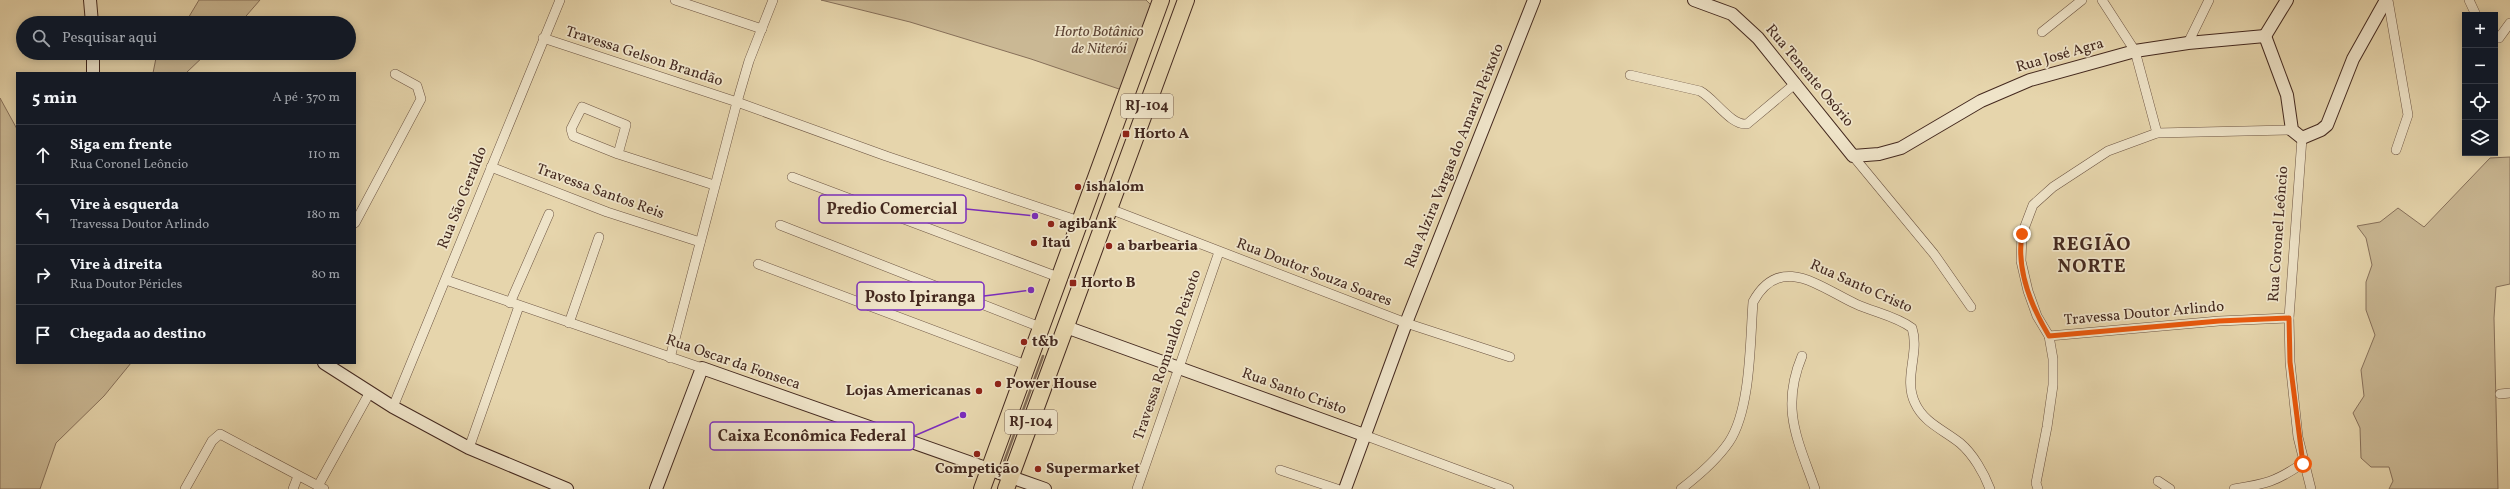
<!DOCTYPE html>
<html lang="pt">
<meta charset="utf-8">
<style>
body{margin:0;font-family:Vollkorn,serif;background:#242831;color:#f1f3f6}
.controls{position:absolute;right:12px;top:12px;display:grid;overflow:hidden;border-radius:0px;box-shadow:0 2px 10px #0003}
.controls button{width:36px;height:36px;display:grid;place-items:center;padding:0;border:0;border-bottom:1px solid #363941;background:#171b24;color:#f1f3f6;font:20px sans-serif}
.stop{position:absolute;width:12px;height:12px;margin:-9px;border:3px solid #ea580c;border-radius:50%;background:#fff}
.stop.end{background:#ea580c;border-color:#fff;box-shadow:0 1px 4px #0008}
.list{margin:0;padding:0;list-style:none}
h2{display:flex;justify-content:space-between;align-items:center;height:52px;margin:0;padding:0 16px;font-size:17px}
h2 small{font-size:13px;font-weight:400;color:#9ea1a6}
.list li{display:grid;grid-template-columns:26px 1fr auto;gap:12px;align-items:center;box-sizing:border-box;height:60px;padding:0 16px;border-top:1px solid #363941}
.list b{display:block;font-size:15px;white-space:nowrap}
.list p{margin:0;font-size:13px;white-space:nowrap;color:#9ea1a6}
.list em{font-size:13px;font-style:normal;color:#9ea1a6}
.icon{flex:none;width:22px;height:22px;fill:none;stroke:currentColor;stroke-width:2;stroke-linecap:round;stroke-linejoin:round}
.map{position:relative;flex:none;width:2510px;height:489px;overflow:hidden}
.search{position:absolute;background:#171b24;box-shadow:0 2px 10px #0003;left:16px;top:16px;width:340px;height:44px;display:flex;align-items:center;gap:10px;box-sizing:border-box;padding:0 14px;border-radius:22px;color:#9ea1a6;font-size:15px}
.panel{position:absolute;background:#171b24;box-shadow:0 2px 10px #0003;left:16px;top:72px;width:340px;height:292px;border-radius:0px}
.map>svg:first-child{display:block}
.green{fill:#cab894;stroke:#87705a}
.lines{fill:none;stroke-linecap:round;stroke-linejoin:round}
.stream{stroke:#846d57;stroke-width:2.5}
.street-casing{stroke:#6c5442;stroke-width:10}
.secondary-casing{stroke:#44291f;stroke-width:14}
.highway-casing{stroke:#44291f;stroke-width:18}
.street{stroke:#efe4c9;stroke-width:9}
.secondary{stroke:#efe4c9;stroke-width:12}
.highway{stroke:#e6d5ac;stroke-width:16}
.route{stroke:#ea580c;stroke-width:5}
.poi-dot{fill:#8f2418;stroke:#efe4c9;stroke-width:1.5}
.labels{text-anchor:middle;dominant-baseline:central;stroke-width:3.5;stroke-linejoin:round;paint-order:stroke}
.shield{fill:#efe4c9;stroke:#776152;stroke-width:1}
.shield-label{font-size:14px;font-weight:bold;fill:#44291f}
.park-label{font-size:15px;font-style:italic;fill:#5f4636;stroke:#efe4c9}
.street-label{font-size:15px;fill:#44291f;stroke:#efe4c9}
.poi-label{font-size:15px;font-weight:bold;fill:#44291f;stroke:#efe4c9;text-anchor:start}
.district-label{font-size:19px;font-weight:bold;letter-spacing:1px;fill:#44291f;stroke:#efe4c9}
.leader{fill:none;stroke:#7b2cbf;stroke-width:1.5}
.callout-dot{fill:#7b2cbf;stroke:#efe4c9;stroke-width:1.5}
.callout{fill:#efe4c9;stroke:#7b2cbf;stroke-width:1.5}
.callout-label{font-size:16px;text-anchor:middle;font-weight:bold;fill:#44291f}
</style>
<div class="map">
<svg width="2510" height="489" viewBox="0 0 2510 489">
<rect width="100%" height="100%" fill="#e6d5ac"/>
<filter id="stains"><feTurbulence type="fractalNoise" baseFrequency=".005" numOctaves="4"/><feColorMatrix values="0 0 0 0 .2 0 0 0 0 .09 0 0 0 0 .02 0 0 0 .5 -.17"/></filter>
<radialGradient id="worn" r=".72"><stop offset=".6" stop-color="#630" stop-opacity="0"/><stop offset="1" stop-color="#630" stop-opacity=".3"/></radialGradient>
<!-- green -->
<g class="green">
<polygon points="199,0 260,0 240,23 170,23 187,20"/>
<polygon points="821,0 1146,0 1153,7 1122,90 1031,59 910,22"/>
<polygon points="157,53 207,53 186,73 153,73"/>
<polygon points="0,98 17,129 17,363 131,363 104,396 56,443 40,489 0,489"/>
<polygon points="2510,157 2510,284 2496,287 2494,318 2498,489 2389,489 2393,481 2389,467 2371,467 2361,458 2360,428 2353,413 2364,396 2361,370 2375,335 2366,310 2366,282 2372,265 2366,238 2357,226 2380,222 2398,208 2424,227 2490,158"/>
</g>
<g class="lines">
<!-- stream -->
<polyline class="stream" points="1004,462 1043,356"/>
<defs>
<g id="street">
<polyline points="675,0 762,29"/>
<polyline points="2102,0 2135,51 2157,133"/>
<polyline points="2388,0 2408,115 2396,150"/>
<polyline points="2469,0 2476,15"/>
<polyline points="2042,32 2082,0"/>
<polyline points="543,38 737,102 886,156 1079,221"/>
<polyline points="2499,38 2510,23"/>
<polyline points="2188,43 2209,0"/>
<path d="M1630,75L1700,91C1714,98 1731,126 1747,124L1796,83"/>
<polyline points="2302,138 2289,318 2290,362 2298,437 2311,489"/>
<polyline points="618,154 626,125 582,107 571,129 573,136 618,154 714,185"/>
<polyline points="1853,156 1934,254 1971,307"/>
<polyline points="491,167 607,212 700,242"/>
<polyline points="792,177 1058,277"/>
<polyline points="1110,209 1406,323 1510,357"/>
<polyline points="355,223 421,99 417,86 395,74"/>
<polyline points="780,225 1040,327"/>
<polyline points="758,264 1026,365"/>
<polyline points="446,280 702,368"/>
<polyline points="510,303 549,214"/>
<polyline points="569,323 599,237"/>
<polyline points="2049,336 2219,321 2289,318"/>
<path d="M1802,356C1780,409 1798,440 1815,489"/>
<polyline points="670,358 737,102 749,61 773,0"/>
<polyline points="2500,394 2510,393"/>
<polyline points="393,407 560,0"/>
<polyline points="1364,435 1509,489"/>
<polyline points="469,448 519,306"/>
<polyline points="1280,470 1337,489"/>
<polyline points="2158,481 2170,489"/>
<polyline points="318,486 370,392"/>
<polyline points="185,489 212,441 220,434 324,489"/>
<polyline points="293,489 298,476"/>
<polyline points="1137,489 1219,252"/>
<path d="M1681,489C1698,476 1716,461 1729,442C1751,409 1750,341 1753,302C1780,252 1821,288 1856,304C1873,312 1896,316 1912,328C1920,353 1903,378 1915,403C1924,423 1944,430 1960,443C1973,454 1984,473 1990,489"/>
<polyline points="2038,489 2036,483 2047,427 2053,385 2053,359 2049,336 2037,316 2028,291 2021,261 2022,234 2033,205 2053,187 2108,151 2157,133 2292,130"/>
<path d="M2234,489C2265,484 2276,482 2303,463"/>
</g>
<g id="secondary">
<polyline points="90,0 92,23"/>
<polyline points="1694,0 1732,14 1758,38 1853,156 1879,154 1901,148 1981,101 2030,80 2135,51 2188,43 2265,36"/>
<polyline points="2265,36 2287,95 2292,130 2302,138 2321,130 2327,125 2353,59 2386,0"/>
<polyline points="2265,36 2287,0"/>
<polyline points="93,53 93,73"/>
<polyline points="1066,327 1364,435"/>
<polyline points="324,363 393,407 469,448 567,489"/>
<polyline points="656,489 702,368 1045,489"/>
<polyline points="1345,489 1406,323 1534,0"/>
</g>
<g id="highway">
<polyline points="982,489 1161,0"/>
<polyline points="1006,489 1186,0"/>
</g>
</defs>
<!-- street casing -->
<use href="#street" class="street-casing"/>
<!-- secondary casing -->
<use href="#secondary" class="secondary-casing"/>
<!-- highway casing -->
<use href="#highway" class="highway-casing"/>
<!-- street -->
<use href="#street" class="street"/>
<!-- secondary -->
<use href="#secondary" class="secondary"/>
<!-- highway -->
<use href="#highway" class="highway"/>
</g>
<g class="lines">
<!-- route -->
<path class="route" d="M2022,234C2016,270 2031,306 2049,336L2219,321L2289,318L2290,362L2303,464"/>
</g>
<!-- markers -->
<g class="poi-dot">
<rect x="1122" y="130" width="8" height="8" rx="2"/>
<circle cx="1078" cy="187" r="4"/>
<circle cx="1051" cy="224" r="4"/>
<circle cx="1034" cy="243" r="4"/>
<circle cx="1109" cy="246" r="4"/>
<rect x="1069" y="279" width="8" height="8" rx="2"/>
<circle cx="1024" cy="342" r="4"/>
<circle cx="998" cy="384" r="4"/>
<circle cx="979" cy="391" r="4"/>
<circle cx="977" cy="454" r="4"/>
<circle cx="1038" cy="469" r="4"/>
</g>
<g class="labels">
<!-- shield labels -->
<g class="shield">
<rect x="1121" y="94" width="52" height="24" rx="3"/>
<rect x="1005" y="410" width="52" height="24" rx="3"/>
</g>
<g class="shield-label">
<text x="1147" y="106">RJ-104</text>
<text x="1031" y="422">RJ-104</text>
</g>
<!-- park labels -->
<g class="park-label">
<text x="1099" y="32">Horto Botânico<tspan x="1099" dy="17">de Niterói</tspan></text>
</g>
<!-- street labels -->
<g class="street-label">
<text transform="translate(2060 56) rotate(-16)">Rua José Agra</text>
<text transform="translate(644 57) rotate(18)">Travessa Gelson Brandão</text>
<text transform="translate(1809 76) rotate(50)">Rua Tenente Osório</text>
<text transform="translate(1455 156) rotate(-68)">Rua Alzira Vargas do Amaral Peixoto</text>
<text transform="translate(600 192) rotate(20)">Travessa Santos Reis</text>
<text transform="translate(463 198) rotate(-68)">Rua São Geraldo</text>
<text transform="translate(2279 234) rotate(-86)">Rua Coronel Leôncio</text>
<text transform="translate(1314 273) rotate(21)">Rua Doutor Souza Soares</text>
<text transform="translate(1861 287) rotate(24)">Rua Santo Cristo</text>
<text transform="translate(2144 314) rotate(-5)">Travessa Doutor Arlindo</text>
<text transform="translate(1168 355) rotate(-71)">Travessa Romualdo Peixoto</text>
<text transform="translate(733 363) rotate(19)">Rua Oscar da Fonseca</text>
<text transform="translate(1294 392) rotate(20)">Rua Santo Cristo</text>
</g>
<!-- poi labels -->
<g class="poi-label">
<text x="1134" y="134">Horto A</text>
<text x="1086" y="187">ishalom</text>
<text x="1059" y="224">agibank</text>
<text x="1042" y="243">Itaú</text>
<text x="1117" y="246">a barbearia</text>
<text x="1081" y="283">Horto B</text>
<text x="1032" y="342">t&amp;b</text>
<text x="1006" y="384">Power House</text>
<text x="971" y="391" text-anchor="end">Lojas Americanas</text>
<text x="977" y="469" text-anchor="middle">Competição</text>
<text x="1046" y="469">Supermarket</text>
</g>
<!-- district labels -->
<g class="district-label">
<text x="2092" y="245">REGIÃO<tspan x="2092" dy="22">NORTE</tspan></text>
</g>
</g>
<!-- callouts -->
<path class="leader" d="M1035 216L966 209M1031 290L984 296M963 415L914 436"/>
<g class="callout-dot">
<circle cx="1035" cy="216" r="4"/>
<circle cx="1031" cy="290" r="4"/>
<circle cx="963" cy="415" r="4"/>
</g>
<g class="callout">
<rect x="819" y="195" width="147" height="28" rx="4"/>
<rect x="857" y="282" width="127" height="28" rx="4"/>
<rect x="710" y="422" width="204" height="28" rx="4"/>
</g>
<g class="callout-label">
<text x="892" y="214">Predio Comercial</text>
<text x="920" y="302">Posto Ipiranga</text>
<text x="812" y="441">Caixa Econômica Federal</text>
</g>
<rect width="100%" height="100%" filter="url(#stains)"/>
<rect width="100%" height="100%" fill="url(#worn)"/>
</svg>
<div class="controls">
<button>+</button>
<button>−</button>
<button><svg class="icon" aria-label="locate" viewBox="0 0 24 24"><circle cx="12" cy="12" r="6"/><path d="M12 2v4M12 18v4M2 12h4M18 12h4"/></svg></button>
<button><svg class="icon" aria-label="layers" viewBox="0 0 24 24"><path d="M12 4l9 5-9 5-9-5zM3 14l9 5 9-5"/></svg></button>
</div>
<div class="stop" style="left:2303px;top:464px"></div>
<div class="stop end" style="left:2022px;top:234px"></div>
<div class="search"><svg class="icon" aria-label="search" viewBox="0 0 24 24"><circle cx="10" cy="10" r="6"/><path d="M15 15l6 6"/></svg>Pesquisar aqui</div>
<section class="panel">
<h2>5 min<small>A pé · 370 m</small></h2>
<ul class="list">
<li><svg class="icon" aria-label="ahead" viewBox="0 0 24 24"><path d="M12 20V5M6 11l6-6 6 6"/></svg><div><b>Siga em frente</b><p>Rua Coronel Leôncio</p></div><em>110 m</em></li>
<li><svg class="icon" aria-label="left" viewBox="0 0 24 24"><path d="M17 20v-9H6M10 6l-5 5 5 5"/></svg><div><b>Vire à esquerda</b><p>Travessa Doutor Arlindo</p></div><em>180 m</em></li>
<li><svg class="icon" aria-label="right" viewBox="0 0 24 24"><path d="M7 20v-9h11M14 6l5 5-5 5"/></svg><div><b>Vire à direita</b><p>Rua Doutor Péricles</p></div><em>80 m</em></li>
<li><svg class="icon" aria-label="arrive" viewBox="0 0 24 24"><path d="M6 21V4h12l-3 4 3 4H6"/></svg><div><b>Chegada ao destino</b></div></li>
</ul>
</section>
</div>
